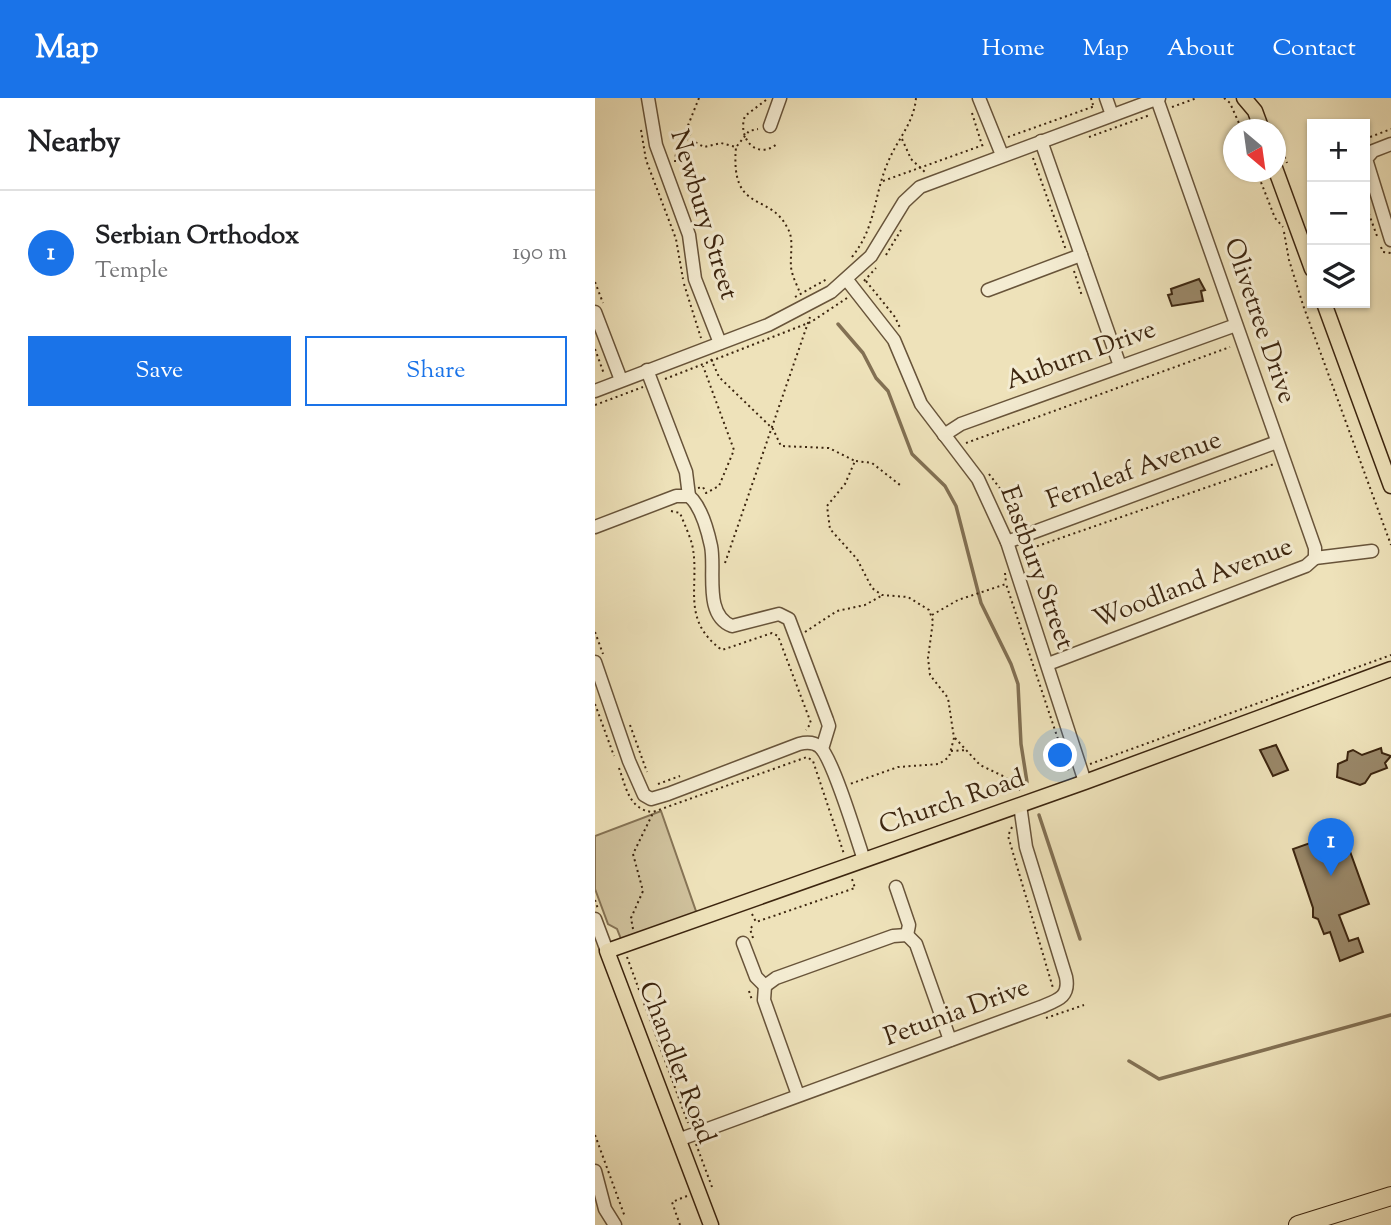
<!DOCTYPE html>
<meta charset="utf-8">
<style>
body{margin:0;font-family:"Sorts Mill Goudy",serif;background:#f6f6f6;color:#202124}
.controls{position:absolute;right:21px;top:21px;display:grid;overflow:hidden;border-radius:0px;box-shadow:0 2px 5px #0004}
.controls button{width:63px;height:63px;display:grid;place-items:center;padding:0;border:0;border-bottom:2px solid #e0e0e0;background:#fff;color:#202124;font:35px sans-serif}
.compass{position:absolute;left:628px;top:21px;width:63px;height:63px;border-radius:50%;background:#fff;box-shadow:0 2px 5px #0004;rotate:151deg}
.you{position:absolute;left:466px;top:658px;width:24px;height:24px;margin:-18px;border:5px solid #fff;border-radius:50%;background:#1a73e8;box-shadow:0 0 0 10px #1a73e833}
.badge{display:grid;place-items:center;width:46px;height:46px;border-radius:50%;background:#1a73e8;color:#fff;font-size:23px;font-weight:700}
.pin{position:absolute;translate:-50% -58px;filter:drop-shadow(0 2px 4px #0008)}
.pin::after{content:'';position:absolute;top:37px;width:24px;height:21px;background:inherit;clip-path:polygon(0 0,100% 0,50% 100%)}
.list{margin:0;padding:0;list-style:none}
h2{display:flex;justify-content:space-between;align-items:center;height:91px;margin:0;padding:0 28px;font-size:30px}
h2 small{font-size:23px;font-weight:400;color:#757577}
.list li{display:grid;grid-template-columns:46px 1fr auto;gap:21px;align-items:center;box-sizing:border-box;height:126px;padding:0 28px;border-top:2px solid #e0e0e0}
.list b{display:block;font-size:26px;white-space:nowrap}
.list p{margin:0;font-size:23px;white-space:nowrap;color:#757577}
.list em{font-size:23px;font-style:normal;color:#757577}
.actions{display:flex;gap:14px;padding:21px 28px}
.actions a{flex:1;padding:16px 0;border:2px solid #1a73e8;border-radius:0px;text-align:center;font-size:24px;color:#1a73e8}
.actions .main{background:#1a73e8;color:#fff}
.icon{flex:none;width:38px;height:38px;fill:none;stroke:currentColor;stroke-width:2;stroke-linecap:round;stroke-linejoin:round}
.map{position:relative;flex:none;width:796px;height:1127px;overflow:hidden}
header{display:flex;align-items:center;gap:42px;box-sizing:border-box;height:98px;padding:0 35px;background:#1a73e8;color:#fff}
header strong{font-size:33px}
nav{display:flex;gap:38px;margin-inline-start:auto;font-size:24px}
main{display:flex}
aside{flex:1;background:#fff}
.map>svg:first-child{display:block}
.green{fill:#d0c29d;stroke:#867456;stroke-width:2}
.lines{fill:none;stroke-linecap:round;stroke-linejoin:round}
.stream{stroke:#827053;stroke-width:3.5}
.building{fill:#998768;stroke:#3c250f;stroke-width:2}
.minor-casing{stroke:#68543a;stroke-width:15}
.major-casing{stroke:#3c250f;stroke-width:17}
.highway-casing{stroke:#3c250f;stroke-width:20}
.path{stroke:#3c250f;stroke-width:2;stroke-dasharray:2 3.5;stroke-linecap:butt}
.minor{stroke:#f4ecd2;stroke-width:12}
.major{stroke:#eee2ba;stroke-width:14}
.highway{stroke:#eee2ba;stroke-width:18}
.labels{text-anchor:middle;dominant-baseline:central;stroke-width:6;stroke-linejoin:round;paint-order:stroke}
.street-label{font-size:26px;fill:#3c250f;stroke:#f4ecd2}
</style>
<header>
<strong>Map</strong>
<nav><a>Home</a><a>Map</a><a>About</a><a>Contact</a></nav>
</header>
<main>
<aside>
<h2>Nearby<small></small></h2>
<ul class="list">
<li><span class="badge">1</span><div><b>Serbian Orthodox</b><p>Temple</p></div><em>190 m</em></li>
</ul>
<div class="actions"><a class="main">Save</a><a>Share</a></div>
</aside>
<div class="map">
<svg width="796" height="1127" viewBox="0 0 796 1127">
<rect width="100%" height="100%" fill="#eee2ba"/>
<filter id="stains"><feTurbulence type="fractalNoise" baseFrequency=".00286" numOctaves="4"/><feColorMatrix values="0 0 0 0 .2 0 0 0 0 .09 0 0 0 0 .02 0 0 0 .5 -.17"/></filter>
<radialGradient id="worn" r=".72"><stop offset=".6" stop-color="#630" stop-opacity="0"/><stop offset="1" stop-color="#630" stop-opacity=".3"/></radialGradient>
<!-- green -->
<polygon class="green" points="66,713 103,819 28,846 22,831 13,826 0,791 0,738"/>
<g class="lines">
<!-- stream -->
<g class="stream">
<polyline points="243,226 268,255 281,280 293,293 317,356 350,388 361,408 386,505 416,566 423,586 426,646 432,684"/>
<polyline points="444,717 485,841"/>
<polyline points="534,963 564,981 796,917"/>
</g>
</g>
<!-- building -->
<g class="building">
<polygon points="604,181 610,192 606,193 608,203 577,208 573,197 577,196 576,191"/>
<polygon points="681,647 693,672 678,678 665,652"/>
<polygon points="786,650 787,655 796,658 790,665 792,670 776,676 770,685 765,687 742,679 743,666 752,662 753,654 758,652 767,657"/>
<polygon points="744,723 774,806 744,817 754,843 763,840 768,854 745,863 735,834 729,836 723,821 718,819 718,810 698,751 724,742 720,731"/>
</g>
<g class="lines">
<defs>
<g id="minor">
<polyline points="53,0 61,47 94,137 100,181 125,245"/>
<polyline points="384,0 407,57"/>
<polyline points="511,0 517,17"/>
<polyline points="562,1 720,450 720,460"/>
<polyline points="175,28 185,0"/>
<polyline points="446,43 525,268"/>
<polyline points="796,46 778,53 771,61 796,142"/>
<polyline points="252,182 299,242 326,306 383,381 412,444 490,684"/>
<polyline points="393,192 486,157"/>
<polyline points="0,214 26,282"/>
<polyline points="52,272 91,374 94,398"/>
<polyline points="0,293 173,227 236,194 276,158 309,104 325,89 564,0"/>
<polyline points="349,337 366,326 641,227"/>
<path d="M0,429L81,398H94L98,402C107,413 113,434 116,448C121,471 108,517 137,528L184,516L194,521L232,622L234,628L227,651"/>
<polyline points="412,444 682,344"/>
<polyline points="720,460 777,453"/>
<path d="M0,564L34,663L49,697L56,701L73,696L204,646C212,644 219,644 225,649C238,661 262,741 269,762"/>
<polyline points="453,566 711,468 720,460"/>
<polyline points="301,789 314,827 312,837"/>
<polyline points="0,821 12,853"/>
<polyline points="312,837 321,846 355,942"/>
<polyline points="148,845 161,879 170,888"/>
<polyline points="170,888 181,880 298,838 312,837"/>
<polyline points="170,888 169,902 203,997"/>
<path d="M83,1042L446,909C463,902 475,899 471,879L431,749L425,707"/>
<polyline points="0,1073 10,1111 20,1127"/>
</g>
<g id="major">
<polyline points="649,0 660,13 667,32"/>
<polyline points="680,70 717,171"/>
<polyline points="729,205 796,388"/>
<polyline points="116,1127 12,853 490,684 796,571"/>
</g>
<polyline id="highway" points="703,1127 796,1098"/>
</defs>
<!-- minor casing -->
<use href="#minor" class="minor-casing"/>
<!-- major casing -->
<use href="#major" class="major-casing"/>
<!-- highway casing -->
<use href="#highway" class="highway-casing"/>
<!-- path -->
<g class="path">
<path d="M104,0L92,30L98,43L109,49L126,45L141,49C135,117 175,93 193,131C199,141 195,157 196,169C197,178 202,187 205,195"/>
<polyline points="496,0 498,7"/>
<polyline points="629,0 635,5 647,32"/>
<path d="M171,2L150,18C142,39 161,63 182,46"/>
<polyline points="577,9 602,0"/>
<polyline points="377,15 387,47"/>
<polyline points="46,32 51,62 81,141 88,181"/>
<polyline points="680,33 692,65"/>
<polyline points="86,39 97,43"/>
<polyline points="413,39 500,8"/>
<polyline points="494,39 555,17"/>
<polyline points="307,41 316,61 331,75"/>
<polyline points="770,41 796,31"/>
<polyline points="142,48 154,33 163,31"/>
<polyline points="438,60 471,152"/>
<polyline points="80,64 82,46 91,31"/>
<polyline points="662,74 680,120 688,129"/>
<polyline points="288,83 391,46"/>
<polyline points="770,105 782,138"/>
<polyline points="689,134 694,162 708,207 796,447"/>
<polyline points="786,149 788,154 796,155"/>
<polyline points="291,157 306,132"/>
<path d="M257,159C282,127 278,99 293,64C302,42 319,25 321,0"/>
<polyline points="479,173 487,198"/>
<polyline points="269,183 281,170"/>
<polyline points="271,183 300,219 306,232"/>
<polyline points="0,184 8,205"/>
<polyline points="89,186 106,240"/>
<polyline points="200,199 232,181"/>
<polyline points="0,251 9,276"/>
<polyline points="116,261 124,279 178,331 186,348 234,350 260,363 250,386 232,408 235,431 262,461 277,490 287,497 313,499 334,512 338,523 333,560 335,577 353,600 359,640 354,659 344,666 303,669 255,686"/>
<polyline points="70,281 216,224 252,200"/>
<polyline points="0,307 48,289"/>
<polyline points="371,345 635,249"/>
<polyline points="261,363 277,365 305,387"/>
<polyline points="394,376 407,393 422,429"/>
<polyline points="103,390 108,389 111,395 124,388 139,352 108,268"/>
<path d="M76,413L85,415C89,425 94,436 97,446C106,486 84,521 127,552L177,535L183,538L216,625L211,632"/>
<polyline points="430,458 434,451 679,366"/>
<polyline points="130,465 215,219"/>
<polyline points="410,475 411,485"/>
<polyline points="337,517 363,502 411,486 474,674"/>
<polyline points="0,534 8,556"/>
<polyline points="210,534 242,513 270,507 286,498"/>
<polyline points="0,606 19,658"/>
<polyline points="35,627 52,674"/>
<polyline points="360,640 385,667 410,679 426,693"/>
<polyline points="356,653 371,652"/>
<polyline points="495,666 796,557"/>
<path d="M24,670C31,689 34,712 58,714L212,659L218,663L249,756"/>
<polyline points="63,686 85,678"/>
<polyline points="417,729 413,738 458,890"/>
<polyline points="0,802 3,811"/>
<polyline points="157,816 161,824 260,790 256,778"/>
<polyline points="38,831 36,820 48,793 38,756 58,715"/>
<polyline points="158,840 155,831 159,826"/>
<polyline points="32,859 93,1025"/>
<polyline points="154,893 157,902"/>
<polyline points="451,920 489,907"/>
<polyline points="0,1037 30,1119"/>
<polyline points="101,1046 117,1089"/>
<polyline points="85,1127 77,1104 92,1098"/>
</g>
<!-- minor -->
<use href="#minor" class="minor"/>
<!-- major -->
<use href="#major" class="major"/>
<!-- highway -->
<use href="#highway" class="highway"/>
</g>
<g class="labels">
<!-- street labels -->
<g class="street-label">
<text transform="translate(108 117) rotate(73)">Newbury Street</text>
<text transform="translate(664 223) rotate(71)">Olivetree Drive</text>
<text transform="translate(486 258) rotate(-20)">Auburn Drive</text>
<text transform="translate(539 373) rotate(-20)">Fernleaf Avenue</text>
<text transform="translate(441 470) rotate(70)">Eastbury Street</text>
<text transform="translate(598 486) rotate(-21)">Woodland Avenue</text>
<text transform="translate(357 705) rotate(-19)">Church Road</text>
<text transform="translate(362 915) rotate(-20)">Petunia Drive</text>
<text transform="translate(81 965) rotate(69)">Chandler Road</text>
</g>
</g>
<rect width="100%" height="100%" filter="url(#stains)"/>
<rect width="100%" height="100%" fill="url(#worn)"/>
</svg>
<div class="controls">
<button>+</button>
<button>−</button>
<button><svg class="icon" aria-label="layers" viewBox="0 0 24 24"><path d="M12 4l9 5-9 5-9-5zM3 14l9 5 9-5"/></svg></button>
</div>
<svg class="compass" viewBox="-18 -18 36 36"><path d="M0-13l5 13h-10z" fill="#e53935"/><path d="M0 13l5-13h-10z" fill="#757577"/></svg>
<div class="you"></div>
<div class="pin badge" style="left:736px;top:778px">1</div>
</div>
</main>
